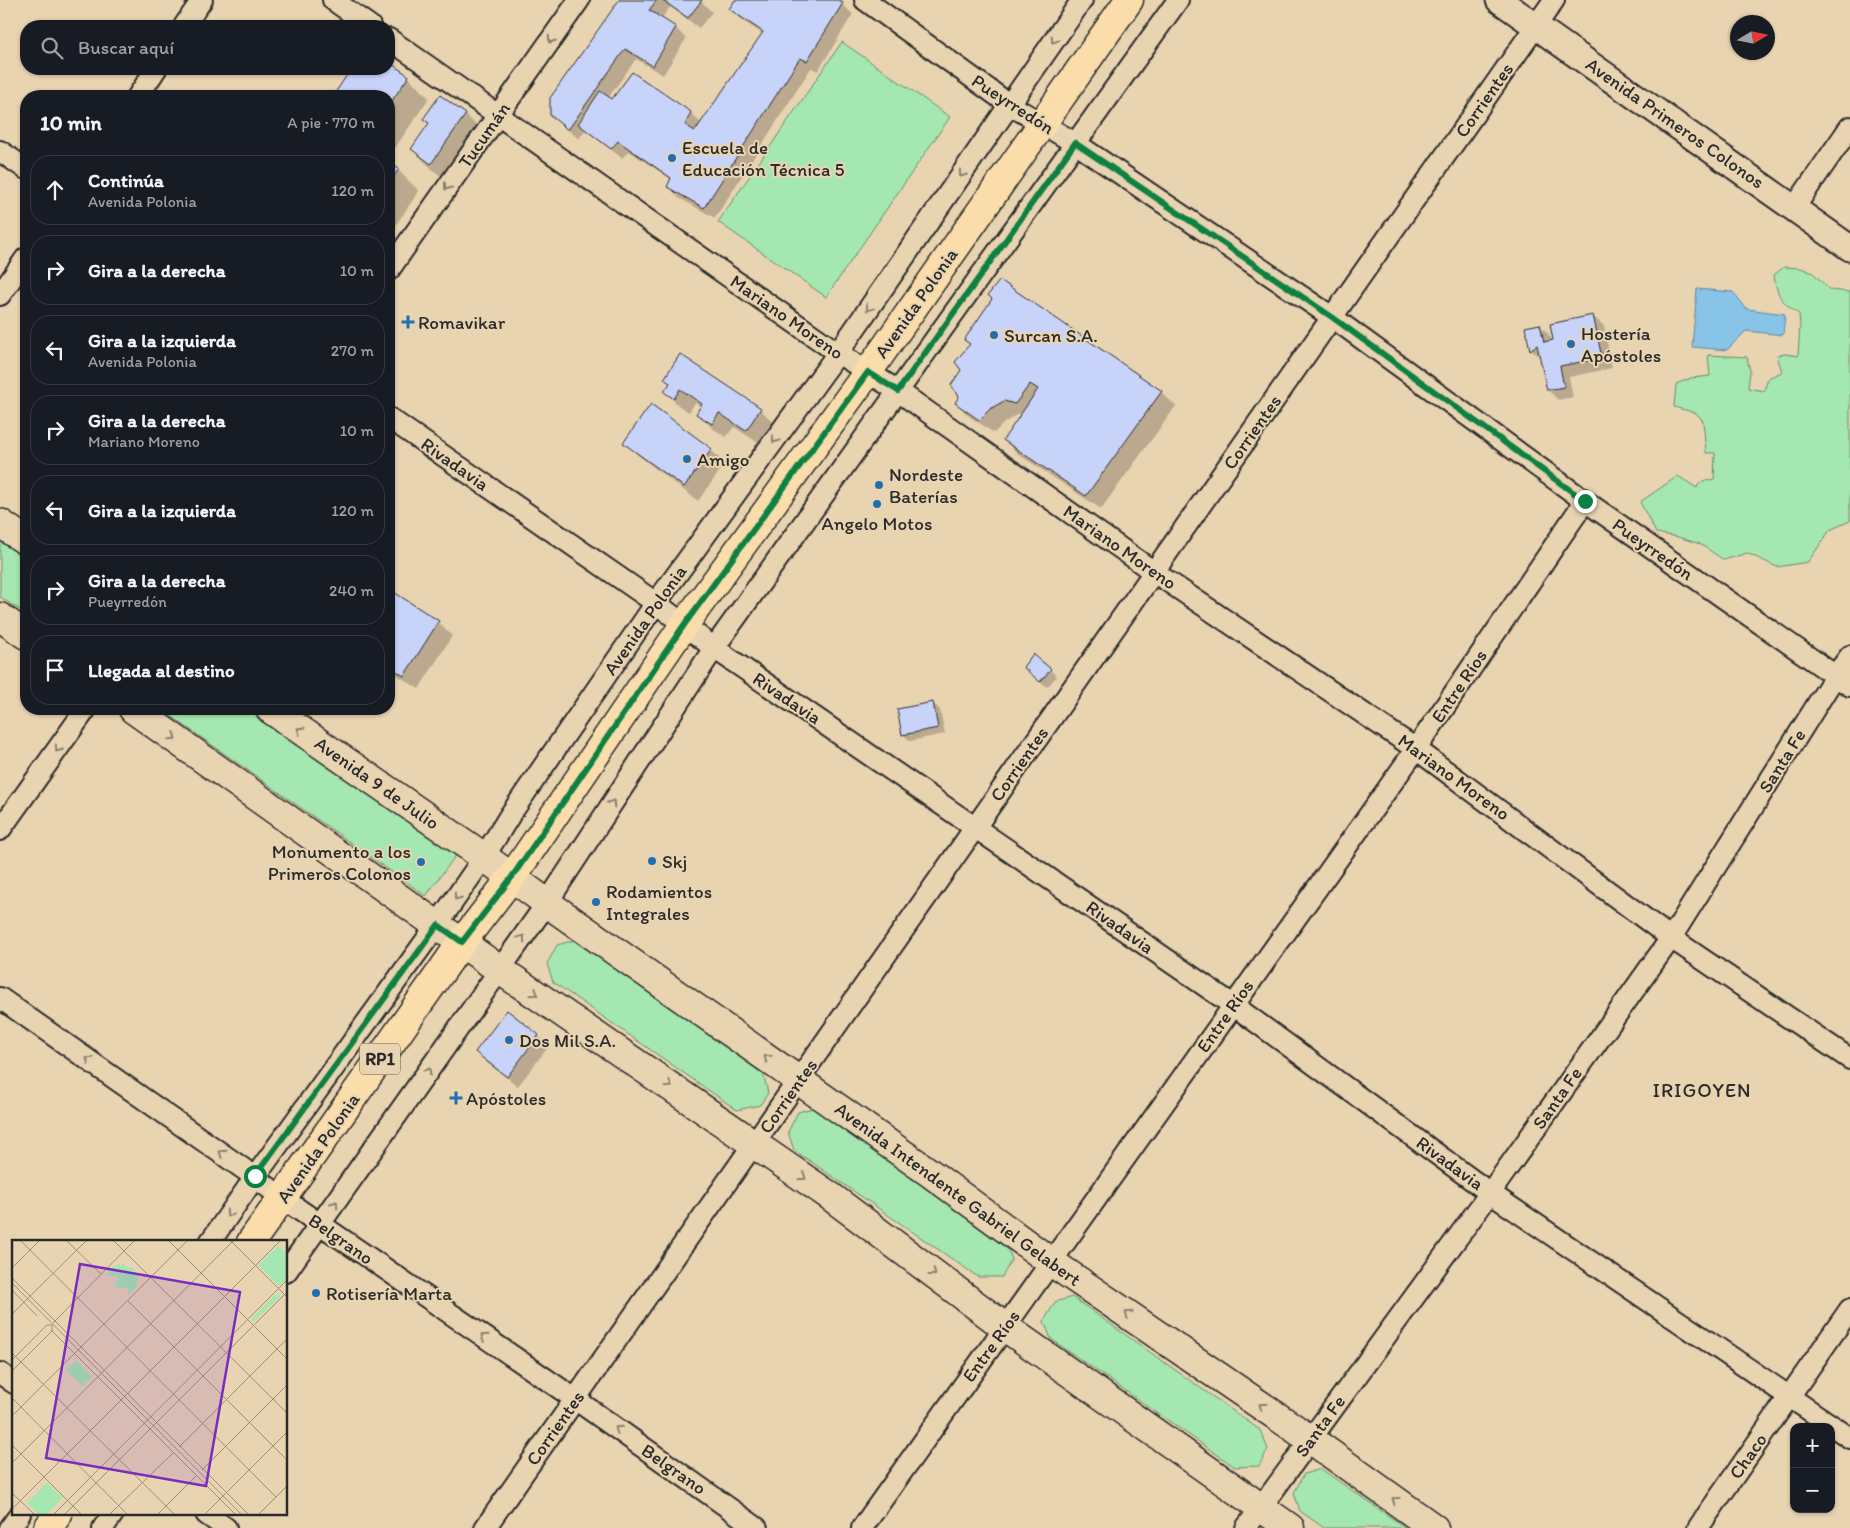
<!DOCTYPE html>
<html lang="es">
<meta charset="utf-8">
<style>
body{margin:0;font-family:Itim,sans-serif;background:#20242c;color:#f1f3f6}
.controls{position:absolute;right:15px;bottom:15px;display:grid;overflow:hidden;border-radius:10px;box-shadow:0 1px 4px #0004}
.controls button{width:45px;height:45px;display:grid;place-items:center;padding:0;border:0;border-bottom:1px solid #363941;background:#171b24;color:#f1f3f6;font:25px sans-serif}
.compass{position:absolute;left:1730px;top:15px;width:45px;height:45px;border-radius:50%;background:#171b24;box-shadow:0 1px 4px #0004;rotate:80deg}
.stop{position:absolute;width:15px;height:15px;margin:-11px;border:4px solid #0b8043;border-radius:50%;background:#fff}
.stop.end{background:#0b8043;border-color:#fff;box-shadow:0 1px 5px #0008}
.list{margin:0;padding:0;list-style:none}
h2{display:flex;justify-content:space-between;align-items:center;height:65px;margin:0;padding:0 20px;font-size:21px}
h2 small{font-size:16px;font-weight:400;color:#9ea1a6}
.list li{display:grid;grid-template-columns:32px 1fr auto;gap:15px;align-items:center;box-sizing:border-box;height:70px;margin:0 10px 10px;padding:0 10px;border:1px solid #363941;border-radius:20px}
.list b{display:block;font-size:19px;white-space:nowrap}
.list p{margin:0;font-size:16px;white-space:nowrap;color:#9ea1a6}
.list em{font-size:16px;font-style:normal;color:#9ea1a6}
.icon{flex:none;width:28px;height:28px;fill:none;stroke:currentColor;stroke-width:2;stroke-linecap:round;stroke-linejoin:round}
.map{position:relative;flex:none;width:1850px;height:1528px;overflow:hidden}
.search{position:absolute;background:#171b24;box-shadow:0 1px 4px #0004;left:20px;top:20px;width:375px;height:55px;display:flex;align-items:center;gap:12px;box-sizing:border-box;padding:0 18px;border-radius:20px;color:#9ea1a6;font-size:19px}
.panel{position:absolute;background:#171b24;box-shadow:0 1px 4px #0004;left:20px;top:90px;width:375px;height:625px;border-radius:20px}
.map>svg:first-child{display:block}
.green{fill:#a5e7b0;stroke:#68896e}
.water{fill:#87c4e7;stroke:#62879c}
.shadow{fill:#0003}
.building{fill:#c8d3fa;stroke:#2b2b2b}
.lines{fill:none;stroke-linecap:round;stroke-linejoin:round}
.minor-casing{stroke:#2b2b2b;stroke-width:24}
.tertiary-casing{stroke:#2b2b2b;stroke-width:29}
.secondary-casing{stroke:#2b2b2b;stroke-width:31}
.primary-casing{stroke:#2b2b2b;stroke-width:31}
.minor{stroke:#e9d4b2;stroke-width:20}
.tertiary{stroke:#e9d4b2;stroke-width:25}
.secondary{stroke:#e9d4b2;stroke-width:28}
.primary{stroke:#faddab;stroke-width:28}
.oneway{stroke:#8a806e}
.route{stroke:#0b8043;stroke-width:6}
.poi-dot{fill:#1f6fb2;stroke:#e9d4b2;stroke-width:2}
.labels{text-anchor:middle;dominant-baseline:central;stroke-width:4;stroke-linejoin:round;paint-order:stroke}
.shield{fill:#e9d4b2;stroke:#645e54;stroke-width:1}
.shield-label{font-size:18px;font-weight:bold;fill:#2b2b2b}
.street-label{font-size:19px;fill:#2b2b2b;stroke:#e9d4b2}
.poi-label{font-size:19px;fill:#2b2b2b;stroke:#e9d4b2;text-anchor:start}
.neighbourhood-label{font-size:20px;letter-spacing:1px;fill:#2b2b2b;stroke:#e9d4b2}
.inset-road{fill:none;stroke:#9d907c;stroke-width:1}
.view{fill:#7b2cbf;fill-opacity:0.15;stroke:#7b2cbf;stroke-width:2.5}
.inset-edge{fill:none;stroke:#2b2b2b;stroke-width:2.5}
</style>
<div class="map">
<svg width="1850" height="1528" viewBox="0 0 1850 1528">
<rect width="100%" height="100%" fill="#e9d4b2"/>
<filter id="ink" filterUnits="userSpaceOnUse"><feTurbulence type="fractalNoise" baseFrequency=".02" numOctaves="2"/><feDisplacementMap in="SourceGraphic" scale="10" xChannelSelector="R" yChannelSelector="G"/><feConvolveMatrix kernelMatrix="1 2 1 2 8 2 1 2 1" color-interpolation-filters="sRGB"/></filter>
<g filter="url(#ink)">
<!-- green -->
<g class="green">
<polygon points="842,42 950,117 826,297 718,222"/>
<path d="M1784,267L1801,268L1813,273L1830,290L1850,292V521L1830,530L1808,562L1777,567L1747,553L1724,560L1700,544L1678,537L1656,533L1640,502L1678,476L1697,488L1699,483L1714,479L1715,453H1706L1703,421L1696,413L1674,407L1676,384L1691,378L1710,376L1708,355L1747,357L1750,371L1748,388L1764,391L1768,378L1782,372L1777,355L1785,354L1798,356L1800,325L1799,314C1781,302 1777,296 1774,275Z"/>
<polygon points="0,534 26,552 26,614 0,597"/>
<polygon points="161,709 252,709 459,851 426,896"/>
<polygon points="575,940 763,1073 768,1093 760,1105 737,1110 553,982 547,964 557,945"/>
<polygon points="816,1107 1004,1241 1012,1259 1002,1277 978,1277 794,1150 788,1132 798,1112"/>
<polygon points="1072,1297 1260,1430 1268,1449 1259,1466 1235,1467 1051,1339 1044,1321 1055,1302"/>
<polygon points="1321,1469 1406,1528 1324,1528 1300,1511 1294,1493 1304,1474"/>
</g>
<!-- water -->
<polygon class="water" points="1697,289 1733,292 1747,309 1785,314 1783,335 1746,331 1727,350 1692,347"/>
<!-- shadow -->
<g class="shadow">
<polygon points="621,0 700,0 712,12 699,28 670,7 661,19 676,28 686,39 663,75 636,59 608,98 613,101 632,74 691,113 702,124 763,34 741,20 731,9 737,0 837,0 853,14 818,71 811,68 715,218 679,198 669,187 672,180 629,151 622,158 585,130 579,139 562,125"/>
<polygon points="389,64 408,77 429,98 393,151 389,149 389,96 334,96 353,69 389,69"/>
<polygon points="440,97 466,115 487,136 452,184 433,170 412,149 430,124"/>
<polygon points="389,164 398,170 419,191 391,232 395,236 390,246"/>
<polygon points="1593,316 1604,326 1612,368 1569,377 1573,397 1558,400 1548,390 1542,359 1531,349 1540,325 1550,336 1552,342"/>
<polygon points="965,340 1161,392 1176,406 1101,509 1018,454 1004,440 1021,415 1018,414 1004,423 994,433 970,417 956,403 960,396 963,370 971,345"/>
<polygon points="665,379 760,409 774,423 760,444 734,427 726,437 712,428 698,413 702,407 695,403 689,412 679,406 665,391 670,384"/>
<polygon points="389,441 393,445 389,451"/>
<polygon points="625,442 711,450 725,464 698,501 639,456"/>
<polygon points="389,590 438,622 452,636 419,689 389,670"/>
<polygon points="1050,670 1057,676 1047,687 1031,674"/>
<polygon points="933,703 940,710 945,734 910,741 903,734"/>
<polygon points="538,1036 549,1046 518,1086 487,1063 477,1052"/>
</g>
<!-- building -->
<g class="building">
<polygon points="619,0 657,0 649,10 676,27 653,66 625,49 568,130 550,115 550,98"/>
<polygon points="662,0 702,0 688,18"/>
<polygon points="735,0 839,0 843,3 807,61 800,58 704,208 667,187 671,178 618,141 611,149 578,124 600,91 612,99 632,72 691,112 685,125 695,131 763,32 729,9"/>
<polygon points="389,62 409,76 389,105 389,96 333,96 351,69 389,69"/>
<polygon points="440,95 466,114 431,164 411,149 429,123 423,119"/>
<polygon points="389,162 399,169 389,183"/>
<polygon points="1000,280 1162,391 1086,496 1003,440 1038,389 1030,384 1015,404 1004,401 990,409 979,420 955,403 959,396 951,385 961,370 955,362 970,344 964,340 992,299 988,295"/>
<polygon points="1593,315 1602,358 1560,366 1564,387 1547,390 1537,345 1530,350 1525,327 1540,324 1544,342 1553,340 1550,324"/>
<polygon points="680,354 761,408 746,431 719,413 712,424 696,414 702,404 680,389 674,399 664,392 670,383 664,379"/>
<polygon points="651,404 712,449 684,487 623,443"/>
<polygon points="389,589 439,621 404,676 389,666"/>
<polygon points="1033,654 1051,669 1040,682 1023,667"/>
<polygon points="933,702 938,728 902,735 897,709"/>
<polygon points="507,1010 539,1035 507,1077 475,1052"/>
</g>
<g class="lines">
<defs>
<g id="minor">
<polyline points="333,0 370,26"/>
<polyline points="865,0 1010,105 1075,143 1332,317 1585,501 1850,686"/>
<polyline points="184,26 202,0"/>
<polyline points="389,39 838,353 898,391 1154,572 1416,749 1671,938 1850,1059"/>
<polyline points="138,96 156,69"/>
<polyline points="0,151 26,169"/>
<polyline points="1794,208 1850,127"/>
<polyline points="389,270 579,0"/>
<polyline points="0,295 26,258"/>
<polyline points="389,418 656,603 714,648 1233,1005 1490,1193 1850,1438"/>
<polyline points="0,830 86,709"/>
<polyline points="0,998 255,1177 282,1198 575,1399 757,1528"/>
<polyline points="210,1242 255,1177 437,925 484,857 510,815 656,603 838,353 1082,0"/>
<polyline points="286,1272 547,903 714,648 1178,0"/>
<polyline points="0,1373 14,1383"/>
<polyline points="206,1514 226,1528"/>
<polyline points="10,1528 20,1514"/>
<polyline points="103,1528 113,1514"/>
<polyline points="485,1528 1554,0"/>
<polyline points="862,1528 1416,749 1585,501"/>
<polyline points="1246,1528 1490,1193 1671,938 1835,676 1850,656"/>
<polyline points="1698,1528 1850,1309"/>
</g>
<polyline id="tertiary" points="1499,0 1850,248"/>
<g id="secondary">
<polyline points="0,523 26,541"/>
<polyline points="0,617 26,635"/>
<polyline points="133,709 500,970 830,1196 1005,1327 1290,1528"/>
<polyline points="270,709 484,857 547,903 930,1173 1051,1262 1310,1439 1434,1528"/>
</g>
<g id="primary">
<polyline points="251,1242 462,942 512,877 684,625 868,372 1129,0"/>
<polyline points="48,1528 58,1514"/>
</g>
</defs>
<!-- minor casing -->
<use href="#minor" class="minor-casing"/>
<!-- tertiary casing -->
<use href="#tertiary" class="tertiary-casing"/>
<!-- secondary casing -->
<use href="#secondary" class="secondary-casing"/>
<!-- primary casing -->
<use href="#primary" class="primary-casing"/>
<!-- minor -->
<use href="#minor" class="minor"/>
<!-- tertiary -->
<use href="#tertiary" class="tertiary"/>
<!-- secondary -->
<use href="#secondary" class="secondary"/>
<!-- primary -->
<use href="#primary" class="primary"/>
</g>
<!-- one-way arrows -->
<defs><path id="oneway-chevron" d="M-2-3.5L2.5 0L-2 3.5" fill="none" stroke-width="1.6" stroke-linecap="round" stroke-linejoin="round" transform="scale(1.25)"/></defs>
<g class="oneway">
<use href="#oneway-chevron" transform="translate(551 40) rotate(125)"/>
<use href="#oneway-chevron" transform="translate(1054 40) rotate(124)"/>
<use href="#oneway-chevron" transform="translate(962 174) rotate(125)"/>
<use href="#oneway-chevron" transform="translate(447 187) rotate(125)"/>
<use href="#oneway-chevron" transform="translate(869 308) rotate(125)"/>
<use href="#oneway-chevron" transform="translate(775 440) rotate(126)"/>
<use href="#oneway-chevron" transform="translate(300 730) rotate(-145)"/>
<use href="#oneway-chevron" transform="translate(173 737) rotate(35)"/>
<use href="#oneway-chevron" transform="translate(58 749) rotate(125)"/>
<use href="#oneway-chevron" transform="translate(612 803) rotate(-57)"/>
<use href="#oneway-chevron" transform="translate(457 897) rotate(125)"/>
<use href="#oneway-chevron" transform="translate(522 938) rotate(-55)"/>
<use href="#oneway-chevron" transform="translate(535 993) rotate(34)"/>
<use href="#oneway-chevron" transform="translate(767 1058) rotate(-145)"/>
<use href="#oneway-chevron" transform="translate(89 1060) rotate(-145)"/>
<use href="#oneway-chevron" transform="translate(428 1071) rotate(-55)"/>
<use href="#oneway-chevron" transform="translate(669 1085) rotate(34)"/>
<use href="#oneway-chevron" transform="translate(222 1153) rotate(-145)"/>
<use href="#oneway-chevron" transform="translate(803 1177) rotate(35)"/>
<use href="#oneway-chevron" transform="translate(335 1204) rotate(-55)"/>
<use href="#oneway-chevron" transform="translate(229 1214) rotate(124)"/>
<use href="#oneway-chevron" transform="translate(933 1273) rotate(37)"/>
<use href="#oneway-chevron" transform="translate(1128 1314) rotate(-146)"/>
<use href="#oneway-chevron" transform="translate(484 1337) rotate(-146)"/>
<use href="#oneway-chevron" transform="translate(1262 1406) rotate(-146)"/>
<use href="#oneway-chevron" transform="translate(618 1429) rotate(-145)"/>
<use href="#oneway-chevron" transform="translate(1395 1500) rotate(-144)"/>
</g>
</g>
<g class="lines" filter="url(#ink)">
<!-- route -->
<polyline class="route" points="255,1176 438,925 462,942 512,877 684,625 868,372 898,391 1075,143 1332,317 1585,501"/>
</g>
<!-- markers -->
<g class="poi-dot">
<circle cx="672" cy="158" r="5"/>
<path d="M405.5 314.5h5v5h5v5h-5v5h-5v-5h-5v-5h5z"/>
<circle cx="994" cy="335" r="5"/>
<circle cx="1571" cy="344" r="5"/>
<circle cx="687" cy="459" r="5"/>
<circle cx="879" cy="485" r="5"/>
<circle cx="877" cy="504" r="5"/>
<circle cx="652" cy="861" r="5"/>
<circle cx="421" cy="862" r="5"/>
<circle cx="596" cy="902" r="5"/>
<circle cx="509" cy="1040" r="5"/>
<path d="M453.5 1090.5h5v5h5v5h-5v5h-5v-5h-5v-5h5z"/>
<circle cx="316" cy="1293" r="5"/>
</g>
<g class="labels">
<!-- shield labels -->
<rect class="shield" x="360" y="1043.5" width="40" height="31" rx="4"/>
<g class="shield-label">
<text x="380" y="1059">RP1</text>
</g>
<!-- street labels -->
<g class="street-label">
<text transform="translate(1484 100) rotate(-55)">Corrientes</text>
<text transform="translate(1013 104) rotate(33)">Pueyrredón</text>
<text transform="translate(1675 123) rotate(35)">Avenida Primeros Colonos</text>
<text transform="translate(484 135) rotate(-55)">Tucumán</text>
<text transform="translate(916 303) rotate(-55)">Avenida Polonia</text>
<text transform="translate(787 317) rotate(35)">Mariano Moreno</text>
<text transform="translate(1252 432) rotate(-55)">Corrientes</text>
<text transform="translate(455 464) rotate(35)">Rivadavia</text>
<text transform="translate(1120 547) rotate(35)">Mariano Moreno</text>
<text transform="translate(1653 549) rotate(35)">Pueyrredón</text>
<text transform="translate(645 620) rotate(-55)">Avenida Polonia</text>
<text transform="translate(1459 686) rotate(-56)">Entre Ríos</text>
<text transform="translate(787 698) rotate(34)">Rivadavia</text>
<text transform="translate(1782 761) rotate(-58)">Santa Fe</text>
<text transform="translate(1019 764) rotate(-55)">Corrientes</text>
<text transform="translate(1454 777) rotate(36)">Mariano Moreno</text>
<text transform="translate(377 783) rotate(35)">Avenida 9 de Julio</text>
<text transform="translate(1120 927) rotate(35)">Rivadavia</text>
<text transform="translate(1225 1016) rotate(-55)">Entre Ríos</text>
<text transform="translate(788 1096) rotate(-55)">Corrientes</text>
<text transform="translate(1557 1098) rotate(-55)">Santa Fe</text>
<text transform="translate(318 1148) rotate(-55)">Avenida Polonia</text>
<text transform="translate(1450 1163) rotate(36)">Rivadavia</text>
<text transform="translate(958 1194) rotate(36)">Avenida Intendente Gabriel Gelabert</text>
<text transform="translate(341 1239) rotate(35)">Belgrano</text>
<text transform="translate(991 1346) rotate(-54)">Entre Ríos</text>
<text transform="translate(1320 1426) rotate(-54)">Santa Fe</text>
<text transform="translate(555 1428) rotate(-55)">Corrientes</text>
<text transform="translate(1748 1456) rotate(-55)">Chaco</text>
<text transform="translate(674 1469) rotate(35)">Belgrano</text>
</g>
<!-- poi labels -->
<g class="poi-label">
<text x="682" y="147">Escuela de<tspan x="682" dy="22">Educación Técnica 5</tspan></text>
<text x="418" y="322">Romavikar</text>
<text x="1581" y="333">Hostería<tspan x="1581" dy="22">Apóstoles</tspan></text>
<text x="1004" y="335">Surcan S.A.</text>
<text x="697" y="459">Amigo</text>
<text x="889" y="474">Nordeste<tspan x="889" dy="22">Baterías</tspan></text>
<text x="877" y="523" text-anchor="middle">Angelo Motos</text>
<text x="411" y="851" text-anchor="end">Monumento a los<tspan x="411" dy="22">Primeros Colonos</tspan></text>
<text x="662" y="861">Skj</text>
<text x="606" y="891">Rodamientos<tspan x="606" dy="22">Integrales</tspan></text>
<text x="519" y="1040">Dos Mil S.A.</text>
<text x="466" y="1098">Apóstoles</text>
<text x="326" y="1293">Rotisería Marta</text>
</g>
<!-- neighbourhood labels -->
<g class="neighbourhood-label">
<text x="1702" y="1090">IRIGOYEN</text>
</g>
</g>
<!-- overview -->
<g transform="translate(12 1240)">
<rect width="275" height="275" fill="#e9d4b2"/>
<path d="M266,6L275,13V39L267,46L246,25ZM111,22L114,27L122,28L126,39L124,47L117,55L115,47L105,49L103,41L107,40L104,36H95L99,28L107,24L109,27ZM265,53L269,56L241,82L239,79ZM64,120L80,137L70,146L54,130ZM35,243L51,258L35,274H26L15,263Z" fill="#a5e7b0"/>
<path class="inset-road" d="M9,1L264,257M55,1L89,34M102,1L275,173M157,1L275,119M219,1L275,57M0,28L27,1M0,38L236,274M0,43L229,274M0,50L25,76M116,61L275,220M0,74L74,1M41,83L122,1M39,90L223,274M0,113L162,274M0,120L35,85H40M0,131L40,91V85M0,158L115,274M0,176L175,1M0,205L69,274M167,207L275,99M0,223L221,1M190,230L275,145M0,253L22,274M0,269L268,1M42,274L275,40M53,274L275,52M98,274L162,212M146,274L185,235M193,274L275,192M247,274L275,246"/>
<path class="view" d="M68,24L228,52L194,246L34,218Z"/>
<rect width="275" height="275" class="inset-edge"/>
</g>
</svg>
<div class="controls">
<button>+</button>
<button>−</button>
</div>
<svg class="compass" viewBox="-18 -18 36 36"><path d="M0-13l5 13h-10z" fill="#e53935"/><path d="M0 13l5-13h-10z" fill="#9ea1a6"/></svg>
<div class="stop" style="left:255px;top:1176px"></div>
<div class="stop end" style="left:1585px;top:501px"></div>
<div class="search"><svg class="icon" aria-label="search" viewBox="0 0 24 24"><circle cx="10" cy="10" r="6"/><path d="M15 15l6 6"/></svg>Buscar aquí</div>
<section class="panel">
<h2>10 min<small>A pie · 770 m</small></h2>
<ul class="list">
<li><svg class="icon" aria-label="ahead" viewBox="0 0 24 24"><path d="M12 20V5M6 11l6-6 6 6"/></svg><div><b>Continúa</b><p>Avenida Polonia</p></div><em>120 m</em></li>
<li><svg class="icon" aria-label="right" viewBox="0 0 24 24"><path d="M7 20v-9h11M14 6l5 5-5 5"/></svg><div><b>Gira a la derecha</b></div><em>10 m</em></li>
<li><svg class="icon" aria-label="left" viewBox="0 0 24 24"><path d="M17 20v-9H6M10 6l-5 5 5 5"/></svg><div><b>Gira a la izquierda</b><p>Avenida Polonia</p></div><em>270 m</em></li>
<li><svg class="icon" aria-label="right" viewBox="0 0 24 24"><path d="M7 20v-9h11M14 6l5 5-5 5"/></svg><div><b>Gira a la derecha</b><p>Mariano Moreno</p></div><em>10 m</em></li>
<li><svg class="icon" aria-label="left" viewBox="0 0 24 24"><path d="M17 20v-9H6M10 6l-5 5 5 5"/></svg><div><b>Gira a la izquierda</b></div><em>120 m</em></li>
<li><svg class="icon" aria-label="right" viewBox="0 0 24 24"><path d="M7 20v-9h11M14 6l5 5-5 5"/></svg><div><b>Gira a la derecha</b><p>Pueyrredón</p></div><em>240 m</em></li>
<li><svg class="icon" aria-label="arrive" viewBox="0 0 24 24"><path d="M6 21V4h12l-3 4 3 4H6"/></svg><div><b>Llegada al destino</b></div></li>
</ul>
</section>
</div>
